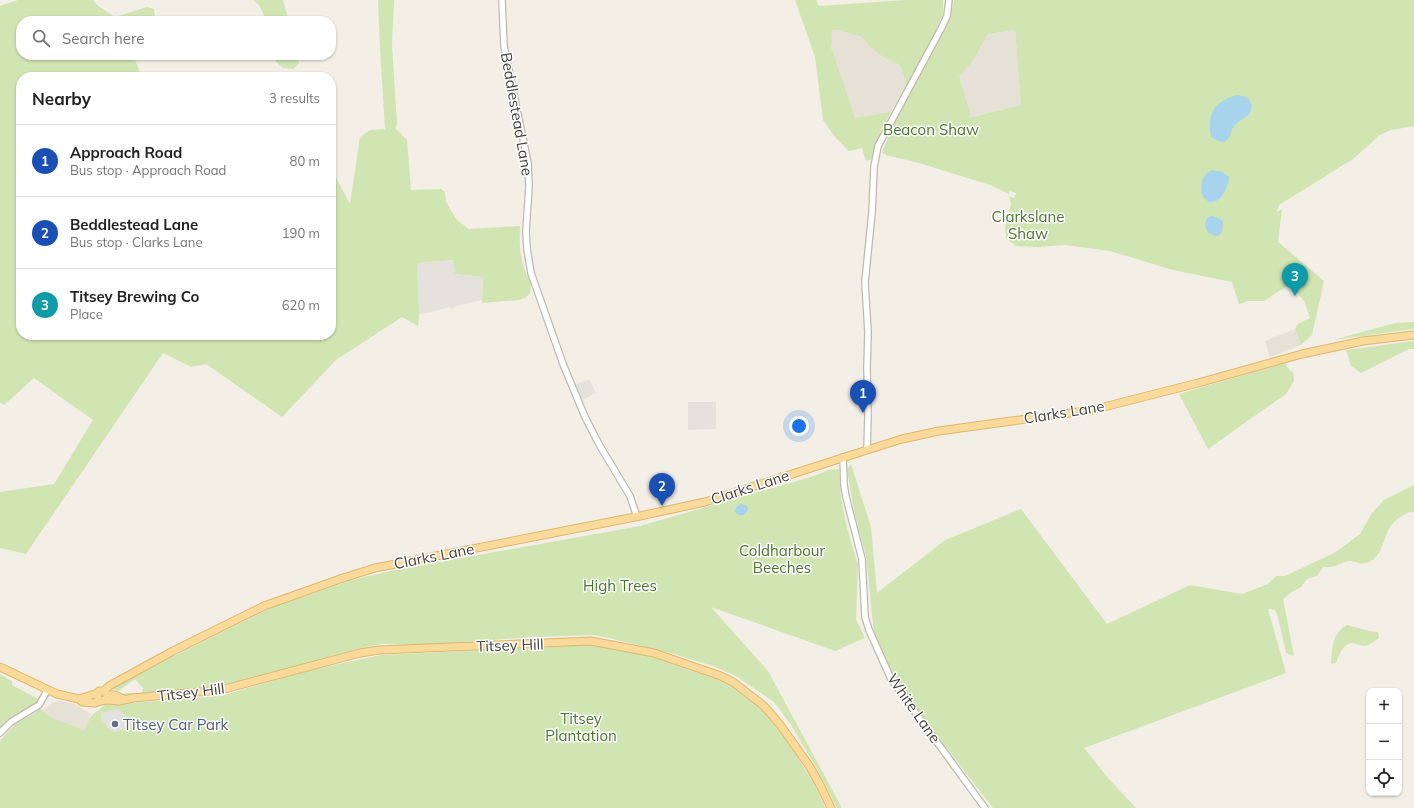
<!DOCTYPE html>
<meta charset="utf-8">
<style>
body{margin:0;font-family:Mulish,sans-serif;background:#f6f6f6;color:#222}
.controls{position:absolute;right:12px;bottom:12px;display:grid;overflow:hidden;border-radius:8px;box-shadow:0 1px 3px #0004}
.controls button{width:36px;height:36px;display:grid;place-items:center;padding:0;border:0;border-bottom:1px solid #e0e0e0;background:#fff;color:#222;font:20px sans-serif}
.you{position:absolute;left:799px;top:426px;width:14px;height:14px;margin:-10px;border:3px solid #fff;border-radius:50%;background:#1a73e8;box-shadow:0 0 0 6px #1a73e833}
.badge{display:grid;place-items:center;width:26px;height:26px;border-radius:50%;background:#111827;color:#fff;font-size:13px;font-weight:700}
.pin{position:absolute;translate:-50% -33px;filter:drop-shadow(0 1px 2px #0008)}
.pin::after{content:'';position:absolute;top:21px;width:14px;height:12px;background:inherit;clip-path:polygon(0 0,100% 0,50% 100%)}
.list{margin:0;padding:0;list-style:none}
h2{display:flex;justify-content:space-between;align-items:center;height:52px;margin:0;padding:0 16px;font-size:17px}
h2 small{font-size:13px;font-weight:400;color:#767676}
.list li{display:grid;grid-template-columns:26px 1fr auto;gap:12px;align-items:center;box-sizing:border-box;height:72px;padding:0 16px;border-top:1px solid #e0e0e0}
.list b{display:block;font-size:15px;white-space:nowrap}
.list p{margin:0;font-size:13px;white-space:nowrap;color:#767676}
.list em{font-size:13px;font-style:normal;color:#767676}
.icon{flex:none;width:22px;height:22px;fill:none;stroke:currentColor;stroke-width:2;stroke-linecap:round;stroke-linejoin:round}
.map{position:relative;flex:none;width:1414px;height:808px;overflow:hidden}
.search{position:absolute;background:#fff;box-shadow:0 1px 3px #0004;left:16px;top:16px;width:320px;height:44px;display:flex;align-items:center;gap:10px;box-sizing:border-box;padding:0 14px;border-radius:16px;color:#767676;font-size:15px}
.panel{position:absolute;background:#fff;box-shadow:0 1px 3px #0004;left:16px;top:72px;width:320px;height:268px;border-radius:16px}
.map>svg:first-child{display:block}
.residential{fill:#e6e1d6}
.industrial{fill:#e5e1dc}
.green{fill:#d0e5b2;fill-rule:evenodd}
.parking{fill:#e4e2df}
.water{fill:#a7d3ec}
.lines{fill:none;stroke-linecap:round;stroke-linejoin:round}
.minor-casing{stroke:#c1b9ad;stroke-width:8}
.major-casing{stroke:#deb76b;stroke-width:9}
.minor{stroke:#fff;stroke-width:5.5}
.major{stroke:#f9da9a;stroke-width:7}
.service-dot{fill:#5c6f8a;stroke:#fff;stroke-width:1.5}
.labels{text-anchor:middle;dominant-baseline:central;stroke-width:3;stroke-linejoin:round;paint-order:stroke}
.street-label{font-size:15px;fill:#463f37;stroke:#fff}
.park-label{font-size:15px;fill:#4b742d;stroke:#fff}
.service-label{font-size:15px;fill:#4e5e75;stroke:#fff;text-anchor:start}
</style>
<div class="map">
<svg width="1414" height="808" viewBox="0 0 1414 808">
<rect width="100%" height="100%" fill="#f3efe7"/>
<!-- residential -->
<g class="residential">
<polygon points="825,25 862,37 883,57 900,65 907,85 887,118 853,122"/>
<polygon points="1015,30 1021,105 967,118 950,40"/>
<polygon points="1295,329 1301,345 1270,357 1265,341"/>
<polygon points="60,701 74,704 91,714 91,718 82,733 43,719 40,713 52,703"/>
</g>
<!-- industrial -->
<g class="industrial">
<polygon points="454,260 455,274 483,277 482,300 456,306 452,309 450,307 427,313 419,314 417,263"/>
<polygon points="589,379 596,393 582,400 575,385"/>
<polygon points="688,402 716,402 716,429 688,430"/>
</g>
<!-- green -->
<g class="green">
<path d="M18,0H93L97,5L115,17L147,7L154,9L155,20L21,21V55H133L142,77H21V335H331V168L350,204L360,137L370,130L385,129L380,48L378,0H394L392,45L397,123L396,129L407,140L411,190L441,189L445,192L446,202L457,220L469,229L520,226C519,246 520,265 531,283L530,293L525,298L519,300L482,303L483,277L455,274L453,260L417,263L419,314L418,326L402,317L336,360L282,417L206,364L191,367L163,353L26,554L0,548V492L54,484L93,420L34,378L4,405L0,402V6Z"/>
<polygon points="253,0 283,0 289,21 267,21 259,5"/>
<polygon points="795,0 816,0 819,6 906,0 943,0 943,14 932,38 907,85 900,65 883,57 871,47 862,37 839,30 832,30 831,47 855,118 891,112 881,130 872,159 866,161 862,148 849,151 835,137 823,120 815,57"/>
<path d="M954,0H1414V126L1391,130L1380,135L1353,159L1279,205L1277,212L1282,209L1278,242L1324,281L1312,335L1301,345L1295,329L1298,324L1310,318L1304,301L1290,284L1264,301H1248L1239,304L1232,282L1173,270L1110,251L1065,245L1038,247L1016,246L1006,238L1005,227L1011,204L1009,196L1014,198L1016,193L1010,191L1009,194L990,185L919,163L886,155L882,152L895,122L946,28ZM1015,30L1021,105L968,118L970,114L959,76L971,63L988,34Z"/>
<polygon points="276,55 297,55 299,64 293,69 283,68 276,62"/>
<polygon points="1414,322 1414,329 1333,340 1395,323"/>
<polygon points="1414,341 1414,349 1409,349 1361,373 1351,366 1346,350"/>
<polygon points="1285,363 1290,371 1293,372 1294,381 1286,394 1208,449 1179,394"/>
<path d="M851,464L871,527L877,593L945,540L1021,509L1107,624L1190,585L1242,594L1268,584L1276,576H1285L1336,552L1360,534L1372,513L1384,500L1414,485V512C1408,512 1405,514 1400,517C1382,528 1387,551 1371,561C1361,567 1357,560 1347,561C1343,562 1340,564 1336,566C1332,567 1327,567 1323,567L1317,576L1307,579L1301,587L1292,592L1283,599L1294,656L1286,653L1278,617L1275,610L1268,609L1286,673L1084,748L1108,778L1136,808H993L892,677L874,634L866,556L854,511L847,469Z"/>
<polygon points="839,469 841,498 847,528 858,565 856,619 865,638 835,651 711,607 768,671 842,808 837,808 816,767 791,725 774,702 736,676 713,666 674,654 609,638 593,635 532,637 419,645 383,644 370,646 219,687 138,696 121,696 125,693 142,693 143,688 135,679 118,691 112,689 133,676 273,607 352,580 395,570 640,526 814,476 829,470"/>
<path d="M1347,625C1357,627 1369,632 1378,632L1379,638C1375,641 1370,645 1365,646C1360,646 1356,643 1352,643C1342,644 1339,655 1336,663L1331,664C1332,648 1332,633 1347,625Z"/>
<polygon points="592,645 653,657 686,669 729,683 761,709 789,743 815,785 825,808 0,808 0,741 15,724 35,713 40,709 54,719 84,730 92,715 105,705 221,696 310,670 381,655"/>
<path d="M0,674L12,681V685L38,699L35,705C21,711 9,716 0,728Z"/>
</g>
<!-- parking -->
<polygon class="parking" points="118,709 127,717 125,729 115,732 109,729 101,718 101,713"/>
<!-- water -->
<g class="water">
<path d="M1237,95C1240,96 1244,96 1246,97C1253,102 1253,111 1247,116C1242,120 1238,121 1234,126C1230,131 1231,138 1225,142L1219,141L1211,137C1207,114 1213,102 1237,95Z"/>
<path d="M1211,170L1222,172L1229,177C1229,184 1223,198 1216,201C1214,202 1212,202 1209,202L1203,197C1200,187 1201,176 1211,170Z"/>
<path d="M1211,216L1219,218L1223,222L1222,232L1218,236C1209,236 1203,229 1206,219Z"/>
<polygon points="740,504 746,505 748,508 747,512 743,515 738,515 735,512 736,508"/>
</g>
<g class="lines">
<defs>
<g id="minor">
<polyline points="502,0 504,46 528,163 529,187 526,231 527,249 531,273 563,364 585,417 600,446 630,496 637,517"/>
<polyline points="867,450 868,417 867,368 868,332 865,282 872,213 874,167 878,146 942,27 947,16 949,0"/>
<polyline points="843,457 844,485 846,497 862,559 865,617 869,630 891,679 985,808"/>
<polyline points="0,733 11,722 39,705 47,691"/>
</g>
<g id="major">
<polyline points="0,667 57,694 79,699 82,702 95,703 100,701"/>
<polyline points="104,691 109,686 173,651 264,606 343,578 375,568 640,516 705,502 867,450 902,439 939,431 1092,410 1198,383 1302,354 1363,341 1414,335"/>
<polyline points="104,691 99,691 97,694 98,699 101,701 106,700 119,701 133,698 221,690 360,653 379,650 591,641 654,653 721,676 733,682 764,706 781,726 810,767 820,785 831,808"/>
<polyline points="107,695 114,695 124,699"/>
<polyline points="79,699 98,693"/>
</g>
</defs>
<!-- minor casing -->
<use href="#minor" class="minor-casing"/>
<!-- major casing -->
<use href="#major" class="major-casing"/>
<!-- minor -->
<use href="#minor" class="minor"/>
<!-- major -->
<use href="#major" class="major"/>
</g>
<!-- markers -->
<circle class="service-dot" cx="115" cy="724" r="4"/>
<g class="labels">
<!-- street labels -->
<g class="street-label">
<text transform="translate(517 114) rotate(80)">Beddlestead Lane</text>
<text transform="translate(1064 412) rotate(-9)">Clarks Lane</text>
<text transform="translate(750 487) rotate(-18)">Clarks Lane</text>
<text transform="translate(434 556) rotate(-11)">Clarks Lane</text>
<text transform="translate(510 645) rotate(-2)">Titsey Hill</text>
<text transform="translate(191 692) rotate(-7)">Titsey Hill</text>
<text transform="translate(914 708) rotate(55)">White Lane</text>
</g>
<!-- park labels -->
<g class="park-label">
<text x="931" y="129">Beacon Shaw</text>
<text x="1028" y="216">Clarkslane<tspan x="1028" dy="17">Shaw</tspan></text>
<text x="782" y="550">Coldharbour<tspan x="782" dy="17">Beeches</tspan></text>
<text x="620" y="585">High Trees</text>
<text x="581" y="718">Titsey<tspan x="581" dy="17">Plantation</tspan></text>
</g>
<!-- service labels -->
<g class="service-label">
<text x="123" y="724">Titsey Car Park</text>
</g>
</g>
</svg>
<div class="controls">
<button>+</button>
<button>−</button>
<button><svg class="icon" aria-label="locate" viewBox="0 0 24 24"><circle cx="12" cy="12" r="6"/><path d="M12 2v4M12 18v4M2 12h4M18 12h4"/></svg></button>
</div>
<div class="you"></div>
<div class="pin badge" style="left:863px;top:413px;background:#1a4fb4">1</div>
<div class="pin badge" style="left:662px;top:506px;background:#1a4fb4">2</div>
<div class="pin badge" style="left:1295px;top:296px;background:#0f9aa8">3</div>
<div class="search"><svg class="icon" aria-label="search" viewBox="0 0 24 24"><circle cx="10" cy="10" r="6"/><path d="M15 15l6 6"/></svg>Search here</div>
<section class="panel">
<h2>Nearby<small>3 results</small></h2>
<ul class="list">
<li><span class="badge" style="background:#1a4fb4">1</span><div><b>Approach Road</b><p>Bus stop · Approach Road</p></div><em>80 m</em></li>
<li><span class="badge" style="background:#1a4fb4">2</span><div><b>Beddlestead Lane</b><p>Bus stop · Clarks Lane</p></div><em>190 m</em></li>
<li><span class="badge" style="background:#0f9aa8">3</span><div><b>Titsey Brewing Co</b><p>Place</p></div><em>620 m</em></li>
</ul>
</section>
</div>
